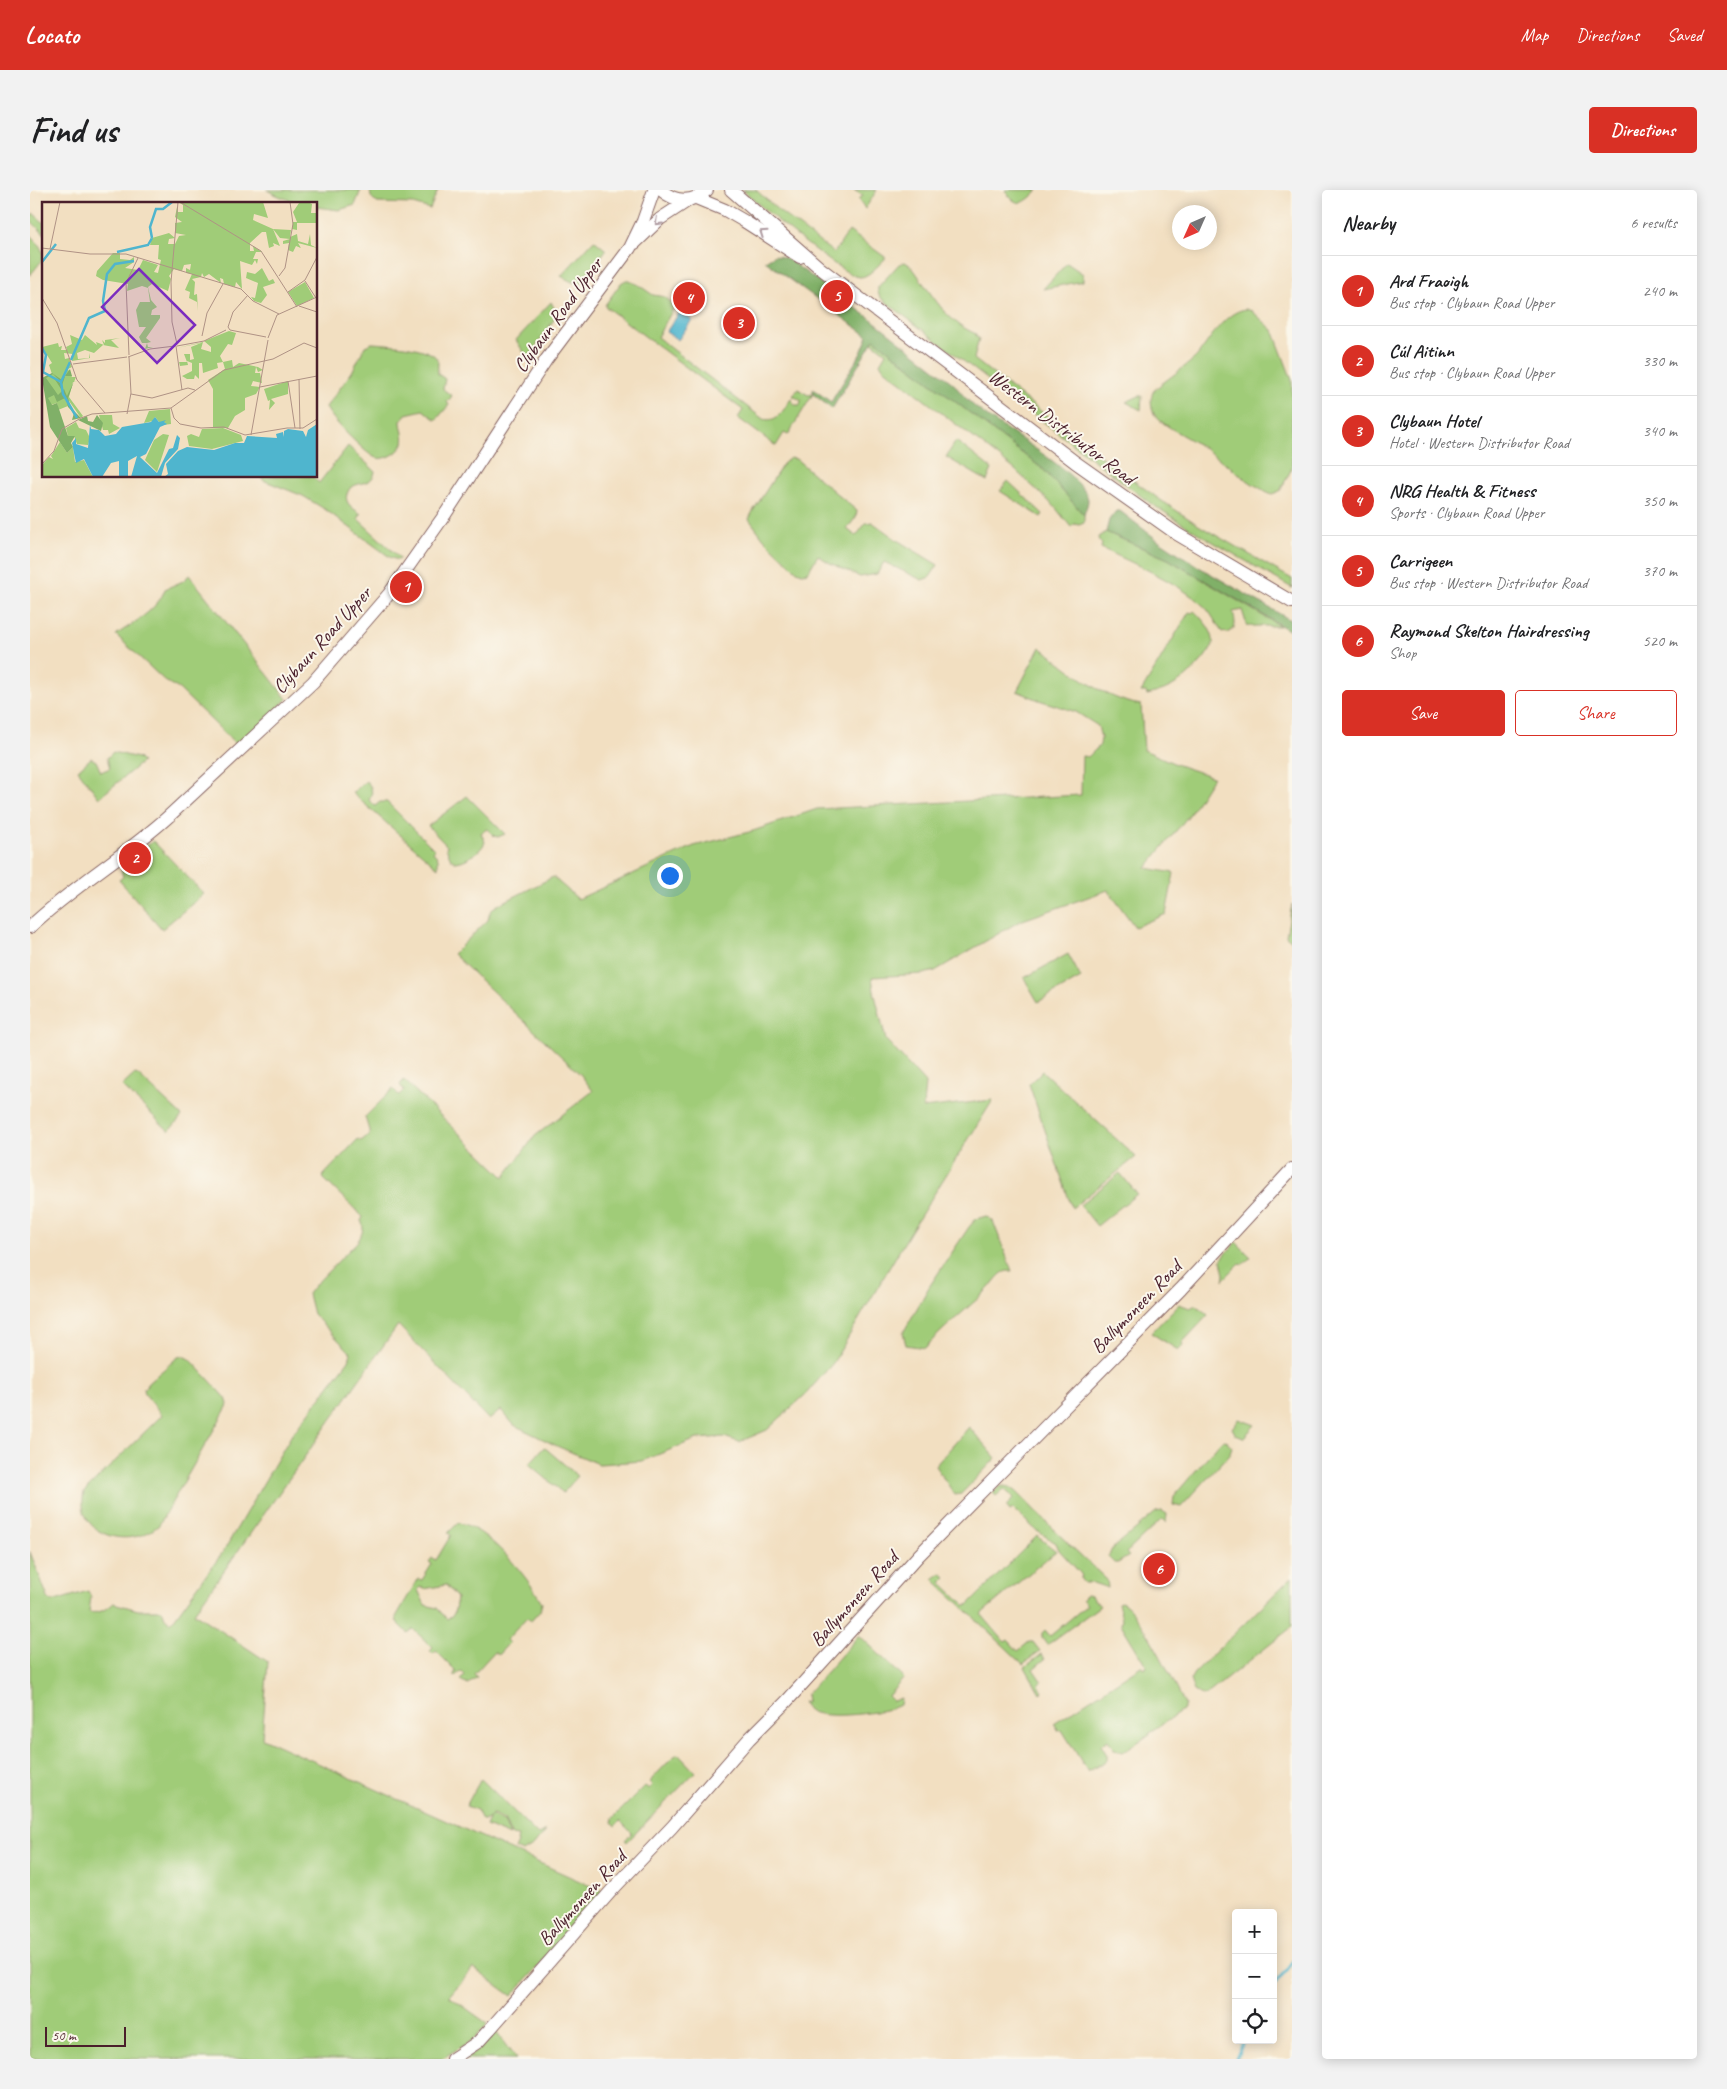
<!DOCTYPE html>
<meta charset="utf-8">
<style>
body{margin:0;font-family:Caveat,sans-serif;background:#f2f2f2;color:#202124}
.controls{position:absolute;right:15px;bottom:15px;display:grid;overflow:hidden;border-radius:5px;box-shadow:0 2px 12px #0003}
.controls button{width:45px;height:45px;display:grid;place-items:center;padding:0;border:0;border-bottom:1px solid #e0e0e0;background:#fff;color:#202124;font:25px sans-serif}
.compass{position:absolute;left:1142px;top:15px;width:45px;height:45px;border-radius:50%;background:#fff;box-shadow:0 2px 12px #0003;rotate:225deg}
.scale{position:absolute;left:15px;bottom:12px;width:81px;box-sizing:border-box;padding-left:5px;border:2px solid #4a1f2b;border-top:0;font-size:14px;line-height:18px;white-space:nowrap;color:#4a1f2b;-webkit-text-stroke:4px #fbf7ec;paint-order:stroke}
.you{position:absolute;left:639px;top:685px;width:18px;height:18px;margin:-12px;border:4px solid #fff;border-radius:50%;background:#1a73e8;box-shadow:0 0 0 8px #1a73e833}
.badge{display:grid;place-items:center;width:32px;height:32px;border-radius:50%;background:#d93025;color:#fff;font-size:16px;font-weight:700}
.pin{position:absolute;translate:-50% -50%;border:2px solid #fff;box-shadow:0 1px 5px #0006}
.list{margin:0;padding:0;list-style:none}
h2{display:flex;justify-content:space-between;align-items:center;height:65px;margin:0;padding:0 20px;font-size:21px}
h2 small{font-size:16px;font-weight:400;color:#757577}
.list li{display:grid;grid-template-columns:32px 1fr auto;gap:15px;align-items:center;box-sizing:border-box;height:70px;padding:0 20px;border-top:1px solid #e0e0e0}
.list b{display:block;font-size:19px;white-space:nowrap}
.list p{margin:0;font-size:16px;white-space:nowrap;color:#757577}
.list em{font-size:16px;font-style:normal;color:#757577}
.actions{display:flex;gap:10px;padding:15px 20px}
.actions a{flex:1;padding:11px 0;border:1px solid #d93025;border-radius:5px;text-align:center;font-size:18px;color:#d93025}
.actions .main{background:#d93025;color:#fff}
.icon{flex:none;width:28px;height:28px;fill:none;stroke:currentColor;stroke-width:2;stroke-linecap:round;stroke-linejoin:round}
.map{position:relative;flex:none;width:1262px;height:1869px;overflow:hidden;border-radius:5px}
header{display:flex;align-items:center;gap:30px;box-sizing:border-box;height:70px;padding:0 25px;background:#d93025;color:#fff}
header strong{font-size:24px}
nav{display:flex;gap:28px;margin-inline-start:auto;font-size:18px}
.intro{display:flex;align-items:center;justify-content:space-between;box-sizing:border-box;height:120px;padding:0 30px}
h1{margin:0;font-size:35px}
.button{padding:12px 22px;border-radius:5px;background:#d93025;color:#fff;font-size:18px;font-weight:700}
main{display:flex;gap:30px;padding:0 30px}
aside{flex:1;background:#fff;border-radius:5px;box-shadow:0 2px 12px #0003}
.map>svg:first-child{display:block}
.green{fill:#a0cc78;stroke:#757652;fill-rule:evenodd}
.forest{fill:#80b068;stroke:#65684a}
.water{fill:#4fb5ce;stroke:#4c6a7c}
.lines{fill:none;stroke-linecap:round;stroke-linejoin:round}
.stream{stroke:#4fb5ce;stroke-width:3}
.tertiary-casing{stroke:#856260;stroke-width:14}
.tertiary{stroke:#fff;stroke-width:12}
.oneway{stroke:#ae9aa0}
.labels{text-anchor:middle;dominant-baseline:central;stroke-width:4;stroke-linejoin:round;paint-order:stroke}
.street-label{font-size:20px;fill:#4a1f2b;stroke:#fbf7ec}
.inset-river{fill:none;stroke:#4fb5ce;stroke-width:2.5}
.inset-road{fill:none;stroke:#af9285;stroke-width:1}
.view{fill:#7b2cbf;fill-opacity:0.15;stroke:#7b2cbf;stroke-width:2.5}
.inset-edge{fill:none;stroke:#4a1f2b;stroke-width:2.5}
</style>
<header>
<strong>Locato</strong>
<nav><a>Map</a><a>Directions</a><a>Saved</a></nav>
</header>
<div class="intro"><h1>Find us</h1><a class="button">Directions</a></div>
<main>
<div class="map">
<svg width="1262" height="1869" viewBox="0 0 1262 1869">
<rect width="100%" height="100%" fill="#fbf7ec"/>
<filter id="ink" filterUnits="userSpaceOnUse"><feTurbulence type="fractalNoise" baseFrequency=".02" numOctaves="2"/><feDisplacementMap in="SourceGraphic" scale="10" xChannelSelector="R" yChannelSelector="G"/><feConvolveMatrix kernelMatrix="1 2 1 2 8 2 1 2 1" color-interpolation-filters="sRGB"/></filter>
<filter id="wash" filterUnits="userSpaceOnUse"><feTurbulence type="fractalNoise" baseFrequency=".0096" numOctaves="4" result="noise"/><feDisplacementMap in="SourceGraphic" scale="20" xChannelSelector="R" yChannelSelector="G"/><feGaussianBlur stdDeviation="1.12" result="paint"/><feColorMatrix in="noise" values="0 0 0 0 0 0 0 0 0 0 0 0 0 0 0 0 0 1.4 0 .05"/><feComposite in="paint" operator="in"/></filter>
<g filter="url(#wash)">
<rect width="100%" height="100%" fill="#f2dfc1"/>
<!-- green -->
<g class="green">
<path d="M237,0H331L325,15L309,20L286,17V14C268,14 253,9 237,0Z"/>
<polygon points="408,0 400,19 383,14 347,13 341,7 340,0"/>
<path d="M713,0H726L750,22L804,63L819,41L855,67V69C848,75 839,87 830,87C813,87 728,15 713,0Z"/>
<polygon points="824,0 847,0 835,19 829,9 833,6"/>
<path d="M975,0H1008C995,14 986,19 975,0Z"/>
<polygon points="3,23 14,33 14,44 0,30"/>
<path d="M0,45C18,63 16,67 0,85Z"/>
<polygon points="564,50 576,60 551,94 542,92 531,86"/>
<path d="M875,72C883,76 888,86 893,93C910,116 919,132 946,144V147L949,148L944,169L1040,244L1129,309L1170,336L1262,389V398L1166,342L1120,313L852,109L848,103V97L869,74Z"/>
<polygon points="1037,73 1053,84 1053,91 1013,99"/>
<path d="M596,90L607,94L623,105L635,107L645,116L627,147L733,229C748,233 753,220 761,209L765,215H770L771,210L763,206L768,199L778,205L783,204L758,245L754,243L746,256L708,228L713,220L576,117L575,115L591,93Z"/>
<polygon points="521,112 524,118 525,128 498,169 486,150"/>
<path d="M1216,119L1222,121L1243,140L1262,190V278L1250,301L1242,304C1217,294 1197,273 1175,259C1163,250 1132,236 1124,224C1121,219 1120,208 1123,202C1126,196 1158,176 1167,166C1180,150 1194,122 1216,119Z"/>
<polygon points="844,149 1014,280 1054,325 1054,333 1049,335 1044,334 1041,337 1024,316 984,279 853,178 850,173 856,163 842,152"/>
<path d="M342,153C356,154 400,156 407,169C409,173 407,179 408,184L415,189L413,199L422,206L417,212L419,215L406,230L393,220L376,224L371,231C371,238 375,246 373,253C370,263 354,272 344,267C334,262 299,227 296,217L322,182L335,156Z"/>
<polygon points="1109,206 1112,206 1111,220 1096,212"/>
<polygon points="926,251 962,279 957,291 916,267"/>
<path d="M318,256L345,281C344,294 330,292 321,297C310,311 321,317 331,324L328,329L370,368L369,370L361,368L296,320L273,306L233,290L232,286H282L289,293Z"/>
<polygon points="760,268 766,269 827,321 826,327 817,339 826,346 836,333 842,332 867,350 908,375 900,387 892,390 854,372 847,384 830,387 798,372 788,365 778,382 772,383 767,381 734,349 719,329 723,321 753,274"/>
<polygon points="978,291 1013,324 1011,327 970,301"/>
<path d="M1076,342L1138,369L1250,436H1217L1212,420L1203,422C1205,431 1208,439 1197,443L1192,442C1186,434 1182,424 1175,417C1147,391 1104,374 1071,358L1072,354L1069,351L1068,347Z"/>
<path d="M159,385L257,509L208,556L149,499L135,491L86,445C104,432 128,420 135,399L153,391Z"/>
<path d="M1164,421C1172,428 1185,443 1183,454C1182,459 1177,463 1175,467C1159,487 1142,500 1117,505L1116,502H1111L1159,422L1162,423Z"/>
<path d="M1010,457C1041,480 1072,509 1111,515L1114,560L1148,575L1183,587L1159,625L1116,678L1144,683L1136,724L1105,737L1078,700L990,731L905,781L893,784L842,787L844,801L856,850L895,893L893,918L963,910L881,1041L803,1173L776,1204L737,1240L709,1252L694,1247L667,1249L612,1271L569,1274L529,1257L484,1235L471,1220L459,1230L368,1135L164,1423L238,1472L232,1548L574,1702L482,1806L443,1778L419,1806L458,1834L443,1850L411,1869H0V1362L18,1408L22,1412L58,1401L61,1407L59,1422C69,1424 75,1420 83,1413L108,1420H132L135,1428L141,1433L193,1362L261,1246L319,1170L321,1163L283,1124L278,1104L285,1095L328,1051C332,1045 335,1037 331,1031L333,1027L292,987L328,949L331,951L340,944L335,927L363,899L369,905L374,900L370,895L374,890L474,987L505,946L563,901L551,885L423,764L458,730L460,722L466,716L523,687L548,709L664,656L723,641L787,619L1051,605L1052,566L1058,567L1070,555L1071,548L1068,536L1046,522L1009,510L987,501Z"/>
<polygon points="83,562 108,568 112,572 69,608 48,580 61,568 66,571 71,582 80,578 77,568"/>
<path d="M336,591C343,598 343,602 339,610L345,616L350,612H357L405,660L403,662L408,668V678L322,603Z"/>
<path d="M437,606L475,644L468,647L464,646L457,639L451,643L455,652C452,661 435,672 425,672L421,669L416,658L417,656L398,636Z"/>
<polygon points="123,651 174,704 132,739 89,690 93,687 91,678 96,672"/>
<polygon points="1262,714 1262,751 1256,746"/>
<polygon points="1038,764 1051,788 1008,812 994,788"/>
<polygon points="1012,881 1106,967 1042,1018 999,894"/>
<polygon points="105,884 108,885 152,926 139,941 92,896"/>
<polygon points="1090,983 1107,1004 1067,1036 1050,1015"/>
<path d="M956,1026L963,1031L982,1081C978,1081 975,1081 971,1084C965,1089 961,1097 955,1102C935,1121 913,1138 895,1158L876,1155L873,1143L899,1097L939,1037L946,1029Z"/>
<polygon points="1206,1052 1221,1067 1212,1075 1210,1073 1193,1090 1194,1085 1191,1070"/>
<polygon points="1149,1114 1160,1118 1166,1115 1178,1125 1152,1153 1153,1155 1148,1160 1121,1143"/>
<path d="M153,1166L161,1170L196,1208L198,1214L197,1217L129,1335C100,1361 44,1346 54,1302L132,1225L115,1204L114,1199L118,1193L148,1167Z"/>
<polygon points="1209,1229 1225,1235 1213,1248 1206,1245 1202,1238"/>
<polygon points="939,1237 966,1268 931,1304 925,1305 905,1276"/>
<polygon points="1196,1250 1202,1257 1199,1265 1151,1317 1143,1315 1144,1306 1191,1251"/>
<polygon points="514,1257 548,1286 533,1303 499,1274"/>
<polygon points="974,1296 980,1297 987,1302 1023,1339 1077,1390 1078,1398 1063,1393 1054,1393 1050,1388 1052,1387 1051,1384 1029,1360 1026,1353 1007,1341 983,1319 980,1321 976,1316 984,1308 974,1299 966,1306 963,1303 969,1297"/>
<polygon points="1132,1321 1137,1324 1136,1333 1132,1329 1096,1363 1099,1366 1088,1373 1084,1373 1078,1367 1082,1359 1126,1322"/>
<path d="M428,1333C455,1335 500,1389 512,1413L510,1421L501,1431L497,1428L476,1450L479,1453L468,1465L464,1462L444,1484L447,1487L438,1494L430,1490L435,1485L431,1481L425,1486L424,1484L426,1481L406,1461L403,1464L400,1461L403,1458L383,1439L378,1443L367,1432L366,1427L388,1389L392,1390L402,1374L399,1372L402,1368L406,1370L421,1345L418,1343ZM416,1395L427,1408L424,1424L417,1429L407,1418L395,1415L388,1400L391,1397L394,1399Z"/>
<polygon points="1007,1346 1026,1361 951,1424 973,1450 975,1452 978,1450 988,1461 999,1452 1003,1452 1010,1461 993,1474 903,1389 911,1383 916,1387 911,1392 935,1415 938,1415"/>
<polygon points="1262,1387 1262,1437 1176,1505 1171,1505 1164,1501 1160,1490 1164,1483"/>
<polygon points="1056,1405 1061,1406 1070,1416 1017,1455 1012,1448 1012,1443 1015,1440 1020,1446 1057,1415 1052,1409"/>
<path d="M1091,1412C1108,1417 1146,1496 1155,1515L1152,1521L1119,1543L1120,1544L1093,1562L1084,1559L1078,1550L1071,1555L1077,1565V1570L1058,1582L1032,1540L1029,1541L1024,1533L1111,1476L1113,1479L1117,1477L1091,1434L1092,1429L1088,1413Z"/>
<path d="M829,1445L874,1488L858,1506L863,1511L871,1508L870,1515C857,1523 794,1530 780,1521C776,1519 775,1516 773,1512L777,1511L776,1505Z"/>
<polygon points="1012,1464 1015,1469 1003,1479 1012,1492 1009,1495 1013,1502 1010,1503 995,1477"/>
<polygon points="648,1564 665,1582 597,1652 595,1650 602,1643 590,1631 585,1636 582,1632 583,1628 615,1596 619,1599 622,1595 619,1592 643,1567"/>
<polygon points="451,1589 508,1645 515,1641 504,1655 493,1662 485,1659 488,1652 487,1651 488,1646 481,1645 474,1629 463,1624 461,1625 474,1631 480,1646 456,1636 460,1627 457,1630 452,1630 447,1620 436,1616"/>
<polygon points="466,1842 486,1869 434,1869 453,1856"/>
</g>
<!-- forest -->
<g class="forest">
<path d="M745,65L756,68L840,128L924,194C933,206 942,215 954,224C973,239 1056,286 1058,310C1058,315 1055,320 1054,325L1014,280L844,149L802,219L783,204V199L801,212L831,163L838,146L735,71Z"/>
<polygon points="1086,321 1090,321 1125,348 1169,377 1262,431 1262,442 1138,369 1076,342 1079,330"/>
</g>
<!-- water -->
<polygon class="water" points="650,122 662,130 648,150 636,142"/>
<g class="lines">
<!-- stream -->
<g class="stream">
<polyline points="1243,1797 1262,1772"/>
<polyline points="1206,1869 1214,1850"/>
</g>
</g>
</g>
<g filter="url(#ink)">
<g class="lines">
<defs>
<g id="tertiary">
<path d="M631,0C646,13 663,13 677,0"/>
<polyline points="701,0 790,78 1045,272 1147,344 1262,412"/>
<polyline points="666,8 695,20 714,31 770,67"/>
<polyline points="605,53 630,29 659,10"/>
<path d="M0,737C43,696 95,666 139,626L283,492L359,404L416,323L516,170L600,58L613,31L624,0"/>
<polyline points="422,1869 448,1852 460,1839 582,1700 642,1637 719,1549 756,1512 889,1365 1151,1099 1262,979"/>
</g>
</defs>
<!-- tertiary casing -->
<use href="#tertiary" class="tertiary-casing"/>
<!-- tertiary -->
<use href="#tertiary" class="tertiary"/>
</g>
<!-- one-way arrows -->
<defs><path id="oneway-chevron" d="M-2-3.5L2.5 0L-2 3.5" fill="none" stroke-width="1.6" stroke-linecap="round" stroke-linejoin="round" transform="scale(1.25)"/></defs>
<g class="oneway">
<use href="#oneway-chevron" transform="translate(628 32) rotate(136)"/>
<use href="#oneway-chevron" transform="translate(733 43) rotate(-146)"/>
</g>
</g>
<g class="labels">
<!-- street labels -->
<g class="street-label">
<text transform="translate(528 125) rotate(-54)">Clybaun Road Upper</text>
<text transform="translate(1032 237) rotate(37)">Western Distributor Road</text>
<text transform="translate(292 450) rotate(-48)">Clybaun Road Upper</text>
<text transform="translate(1106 1117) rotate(-46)">Ballymoneen Road</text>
<text transform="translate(824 1409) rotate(-48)">Ballymoneen Road</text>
<text transform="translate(552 1708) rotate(-48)">Ballymoneen Road</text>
</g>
</g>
<!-- overview -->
<g transform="translate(12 12)">
<rect width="275" height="275" fill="#f2dfc1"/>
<path d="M136,0H221L226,16L212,12L211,18L231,27L249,28L248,35L255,32L256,39L266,42L268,32L269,43L275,46L256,41L259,46L254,44L251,50L246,48L247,41L241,42V39L248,37L238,36L231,27L238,44L231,41L232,44L227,46L224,30H220L208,41V49H212L211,44L220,50H214L211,57H216L215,62L213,58L210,63L198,59L200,87L194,80L193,85L182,82L181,77L178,76L179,81L167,72L162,75L160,71L159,75L150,77L153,80L152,93L155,92L156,109L155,100L147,96L148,90L143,88L150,72L144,71V66L148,68L149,62L142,63L140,69L132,67L127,74L129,77L126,89L110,82L106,85L109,98L115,105L110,108L109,113H118V116L104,136L109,140L105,141L106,145H111L103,147L105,141H100L97,135L104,125H97L94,108L98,100H108L106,86L100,84L85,89L86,82L61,78L54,74L55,69L71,51H78V57L88,58L92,55V60L83,66L96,68L101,58L116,63L112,70L116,71L119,58L116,57L117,43H108L110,36L127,31L133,36L127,37L126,42H133L137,34L144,33L133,31V21L140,20L133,15L135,5L136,10H141V3ZM266,0L270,2L269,11H275V21H255V28L250,27L251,20H255L251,10L257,1ZM220,66L227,79L231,77L233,81L221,85L225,93L219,101L212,99L209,95L213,96L216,81L204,76L205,70L213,72ZM263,80L272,96L255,104L246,90ZM187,129L194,131L190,143L186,142L178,154L181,160L190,158L191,165L197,161L216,165L221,168L216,170L214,165L213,171H218L220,181L211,179L209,184L218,185L214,192L203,196V208L193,214L186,226H171V187L166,178L183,167L181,160L175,161L176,166L161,171L160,161H157V177L153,173L152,177H145L140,174L150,169V161L145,159L146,163L138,164L137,160H145L142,152H148V158L152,157L149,145L159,141L135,146L161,140L159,147L169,150V145L162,139ZM28,133L40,138L43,133L55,143L54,140L62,143L60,138L63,141V138L78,136L69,138L77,146L61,143L52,151L43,148L35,151L36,157L47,156L48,151V156L30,159L31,152L22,151L23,157L27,156L30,165L26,167L30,175H34L32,180L36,179L31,180L27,195L41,214L39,216L27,199L23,197L26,204L16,208L15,201L9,203L3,191L2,175L10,172L7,163L10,161L0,145L16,141L17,145L20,144L19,148H25L24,145L30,142ZM246,179V192L229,197L233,201L227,208L228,198L226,199L222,187ZM128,207L129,222L121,223L124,221L117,220L113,215L111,219L102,221L107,209ZM57,213H70L71,222L78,226L67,232L66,228H61ZM34,220L37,226L44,228L48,236L46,243L35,242L32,234H26L24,226ZM181,226L199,233L201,239L170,247L147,244L145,234L149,232L157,235L160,227ZM121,232L127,233L115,270L103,258L112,238ZM18,240L25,251L31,245L33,260L42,258L51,275H0L1,262L7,255L11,257L9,254Z" fill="#a0cc78"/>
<path d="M28,167L30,174H23L19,187L12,176L19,182V180L11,172L4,176L16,193L22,187L25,194L32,179L26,196L29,206L39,216L30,218L32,211L26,205L23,196L15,200L12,193L6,196L10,203L15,201L26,234H33L29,241L31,245L25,251L8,225L0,176L10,171L20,178ZM55,213L61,221L59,229L36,218L45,214L46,219L51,220Z" fill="#80b068"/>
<path d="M113,215L117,220L124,218L122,220L125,222L118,225L104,252L98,255L115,271L127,247L131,246L135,233L138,236L136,247L123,261L119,275H89L95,254L86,259V275H77V259L69,261L60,275H51L42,257L34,261L30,241L34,236V242L46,246L48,223L49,227L57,228L63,234L74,232L80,225L109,220ZM275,222V275H122L126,272L124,262L136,249L145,245L172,248L193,241H202L205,234L235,236L234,232L241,230L242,235V229L246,227L261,229L264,235L266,228Z" fill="#4fb5ce"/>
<path class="inset-river" d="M110,36L108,25L114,7H121L130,0M75,50L106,43L110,36M0,60L14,42M0,146L4,153L1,170L19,180L21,192L35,216M29,158L47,116L63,109L61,99L65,72L73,62L92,59M19,180L28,160"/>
<path class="inset-road" d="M138,0L219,49L255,105M0,46L48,52H84L199,87L211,99L237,112M8,47L18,0M237,74L243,66L251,22L248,0M263,79L274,96M246,90L263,78L275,55M0,96L15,121L35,178L63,211M257,104L275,110M186,125L188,128L224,135M186,125L191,110L206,93M160,134L165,111L181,82M226,136L235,113L275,95M135,142L130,120L129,80L136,0M134,144L140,188M135,144L162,139L184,128M87,153L84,81L96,56M86,155L108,147L133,144M31,162L85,155M257,177L258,227M246,179L253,226M218,185L275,174M89,192L110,196L146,186L153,188M129,206L132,216L138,222L159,226L182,225L203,233L245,226H261L275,217M85,212L89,191L87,155M209,233L226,138M0,262L12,249L20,227L39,216L50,212L129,206L182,168L231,157L262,141L275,146"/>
<path class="view" d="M97,67L153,123L115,161L60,105Z"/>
<rect width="275" height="275" class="inset-edge"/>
</g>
</svg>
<div class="controls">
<button>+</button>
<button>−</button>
<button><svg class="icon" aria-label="locate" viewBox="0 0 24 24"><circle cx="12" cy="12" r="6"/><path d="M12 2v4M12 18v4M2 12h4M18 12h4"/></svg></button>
</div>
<svg class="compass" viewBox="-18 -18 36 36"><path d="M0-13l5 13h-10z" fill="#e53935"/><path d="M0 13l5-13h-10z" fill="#757577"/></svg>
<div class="scale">50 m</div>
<div class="you"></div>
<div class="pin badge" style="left:376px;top:397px">1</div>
<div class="pin badge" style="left:105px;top:668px">2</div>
<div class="pin badge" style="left:709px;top:133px">3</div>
<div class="pin badge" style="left:659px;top:108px">4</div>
<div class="pin badge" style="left:807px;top:106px">5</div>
<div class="pin badge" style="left:1129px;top:1379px">6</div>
</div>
<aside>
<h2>Nearby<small>6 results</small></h2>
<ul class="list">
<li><span class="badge">1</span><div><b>Ard Fraoigh</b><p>Bus stop · Clybaun Road Upper</p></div><em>240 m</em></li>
<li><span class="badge">2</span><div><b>Cúl Aitinn</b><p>Bus stop · Clybaun Road Upper</p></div><em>330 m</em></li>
<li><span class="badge">3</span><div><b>Clybaun Hotel</b><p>Hotel · Western Distributor Road</p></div><em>340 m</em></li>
<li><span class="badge">4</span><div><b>NRG Health &amp; Fitness</b><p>Sports · Clybaun Road Upper</p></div><em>350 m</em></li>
<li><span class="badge">5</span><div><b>Carrigeen</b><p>Bus stop · Western Distributor Road</p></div><em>370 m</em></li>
<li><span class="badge">6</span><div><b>Raymond Skelton Hairdressing</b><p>Shop</p></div><em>520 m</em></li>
</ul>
<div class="actions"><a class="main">Save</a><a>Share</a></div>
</aside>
</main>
